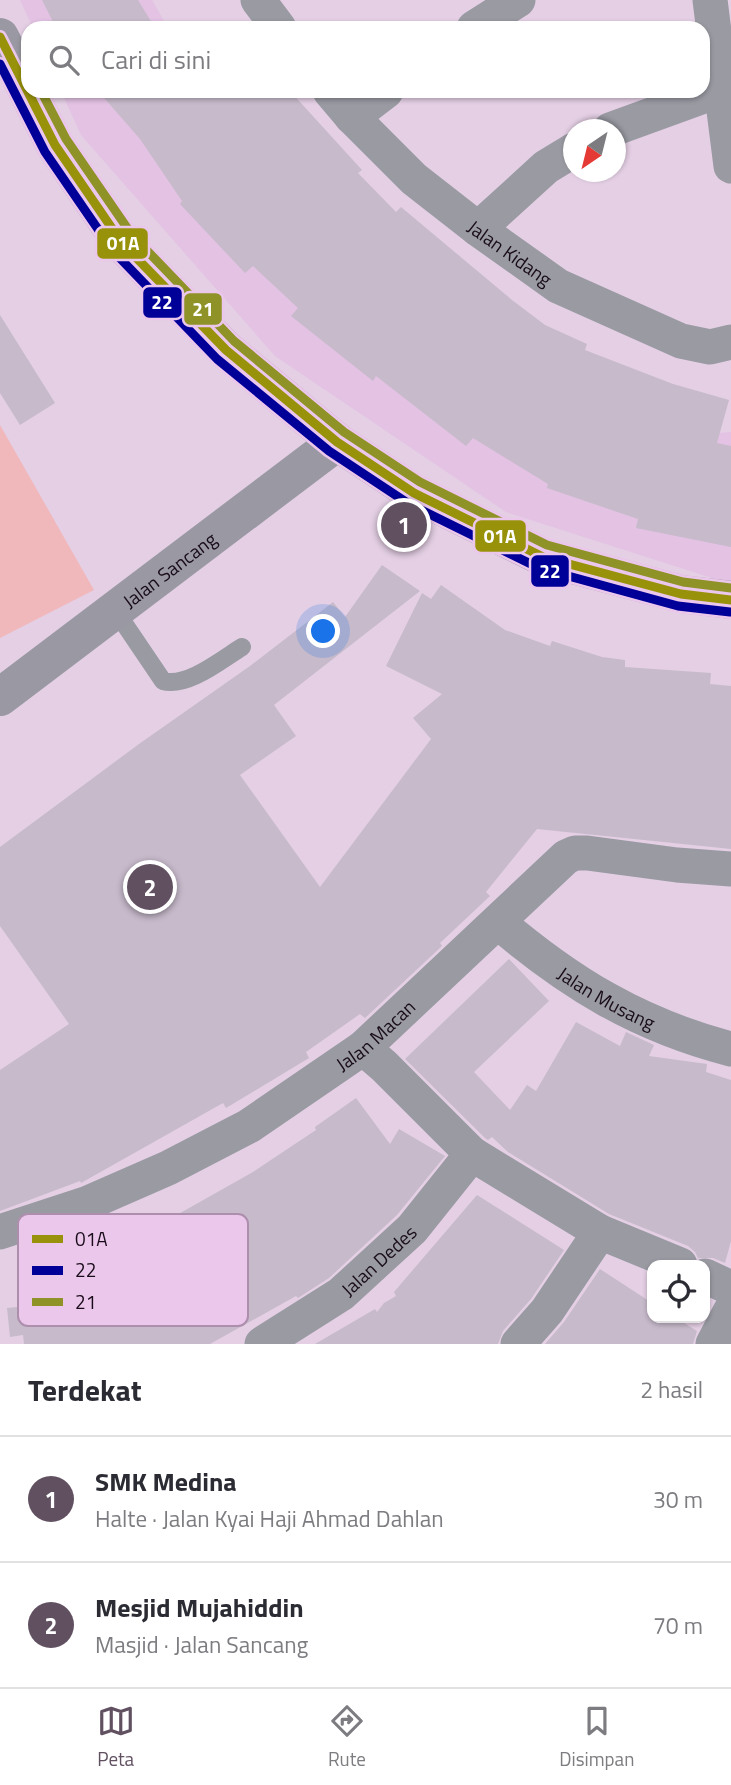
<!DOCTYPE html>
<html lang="id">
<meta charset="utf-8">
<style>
body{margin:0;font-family:"Titillium Web",sans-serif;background:#f7f7f7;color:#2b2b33}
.controls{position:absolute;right:21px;bottom:21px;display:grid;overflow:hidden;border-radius:14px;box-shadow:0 2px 5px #0004}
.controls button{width:63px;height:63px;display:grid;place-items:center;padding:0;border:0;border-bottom:2px solid #e1e1e2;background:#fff;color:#2b2b33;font:35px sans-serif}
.compass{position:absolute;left:563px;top:119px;width:63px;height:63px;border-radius:50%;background:#fff;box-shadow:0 2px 5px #0004;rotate:215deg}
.you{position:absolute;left:324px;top:632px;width:24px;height:24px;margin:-18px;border:5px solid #fff;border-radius:50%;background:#1a73e8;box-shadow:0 0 0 10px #1a73e833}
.badge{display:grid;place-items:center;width:46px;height:46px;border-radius:50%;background:#605060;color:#fff;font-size:23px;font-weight:700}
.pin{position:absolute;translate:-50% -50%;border:4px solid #fff;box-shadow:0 2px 7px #0006}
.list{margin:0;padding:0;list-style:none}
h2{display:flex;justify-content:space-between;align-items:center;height:91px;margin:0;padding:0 28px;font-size:30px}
h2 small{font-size:23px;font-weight:400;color:#7c7c81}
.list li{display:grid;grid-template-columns:46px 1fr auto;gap:21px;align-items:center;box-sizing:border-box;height:126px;padding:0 28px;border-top:2px solid #e1e1e2}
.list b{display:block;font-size:26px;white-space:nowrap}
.list p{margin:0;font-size:23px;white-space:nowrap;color:#7c7c81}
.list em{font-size:23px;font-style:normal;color:#7c7c81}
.icon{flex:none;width:38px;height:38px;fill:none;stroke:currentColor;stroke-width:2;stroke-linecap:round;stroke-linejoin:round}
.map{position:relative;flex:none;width:731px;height:1344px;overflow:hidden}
.search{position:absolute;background:#fff;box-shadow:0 2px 5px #0004;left:21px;right:21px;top:21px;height:77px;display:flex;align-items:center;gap:18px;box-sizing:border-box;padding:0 24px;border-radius:21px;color:#7c7c81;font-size:26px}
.sheet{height:343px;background:#fff}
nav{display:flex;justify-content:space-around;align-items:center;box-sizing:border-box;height:98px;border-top:2px solid #e1e1e2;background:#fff;font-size:19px;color:#7c7c81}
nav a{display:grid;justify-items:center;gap:4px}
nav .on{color:#605060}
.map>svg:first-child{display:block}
.built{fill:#e3c2e3}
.green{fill:#f1b8bc}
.building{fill:#c7bacb}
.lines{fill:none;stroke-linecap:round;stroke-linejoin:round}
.lane{stroke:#999aa2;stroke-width:18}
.street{stroke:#999aa2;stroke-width:35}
.secondary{stroke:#9a99a3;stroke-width:38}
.bus-1-casing{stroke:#ecc7ec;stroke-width:14}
.bus-2-casing{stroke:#ecc7ec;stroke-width:14}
.bus-3-casing{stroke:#ecc7ec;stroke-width:14}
.bus-1{stroke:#98920b;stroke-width:9}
.bus-2{stroke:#009;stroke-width:9}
.bus-3{stroke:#8f9227;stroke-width:9}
.labels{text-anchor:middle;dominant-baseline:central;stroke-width:5;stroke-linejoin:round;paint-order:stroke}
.street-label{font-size:19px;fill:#190c19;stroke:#ecc7ec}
.key{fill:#ecc7ec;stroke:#ad8fad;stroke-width:2}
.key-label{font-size:19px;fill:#190c19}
.line-badge{stroke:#ecc7ec;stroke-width:2.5}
.badge-label{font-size:19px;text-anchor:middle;font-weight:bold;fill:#fff}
</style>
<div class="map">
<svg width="731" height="1344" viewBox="0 0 731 1344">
<rect width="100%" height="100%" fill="#e4cfe4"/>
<!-- built -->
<g class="built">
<polygon points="20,0 152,0 168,28 33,28"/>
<polygon points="61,91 204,91 694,435 731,432 731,584 506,512 275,356 81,135"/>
</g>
<!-- green -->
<polygon class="green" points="0,425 94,590 0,638"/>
<!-- building -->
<g class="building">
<polygon points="42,0 138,0 155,28 56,28"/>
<polygon points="98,91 290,91 362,170 358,173 396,212 401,207 512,300 545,325 587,344 585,350 673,384 729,400 717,443 731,446 731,547 636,528 638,519 547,488 548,484 473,438 466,446 376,376 373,381 291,316 298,308 253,266 245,273 195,220 180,204 182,201 140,139"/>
<polygon points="0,315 55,403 20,425 0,393"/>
<polygon points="382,565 420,591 274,705 296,736 240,775 320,887 431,739 413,718 442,694 386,666 422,593 431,599 441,585 505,630 550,646 552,641 602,657 625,660 625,667 711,673 710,684 731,686 731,849 537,829 486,892 490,896 440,943 442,946 365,1018 360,1014 306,1052 309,1058 226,1108 223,1103 81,1183 80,1181 0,1211 0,1070 69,1024 0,926 0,847 139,744 250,666 333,602 345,617"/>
<polygon points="509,959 549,1001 474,1072 510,1110 527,1085 536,1091 576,1022 620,1046 626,1032 654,1045 649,1056 707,1064 706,1072 731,1080 731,1241 725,1263 713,1258 698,1258 695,1252 688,1246 609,1214 508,1152 492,1137 488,1140 485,1138 405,1059"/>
<polygon points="356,1098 390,1144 399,1129 445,1156 397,1215 329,1278 298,1298 296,1296 210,1344 24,1344 23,1335 10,1337 7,1308 57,1303 41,1255 139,1225 143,1234 253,1172 316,1130 315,1127"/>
<polygon points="477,1195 564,1250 531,1299 503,1331 498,1344 315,1344 375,1309 377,1312 384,1303 396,1296 394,1292"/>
<polygon points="600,1269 652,1303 652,1318 676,1318 697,1331 693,1344 545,1344 564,1322"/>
</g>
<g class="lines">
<!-- lane -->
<path class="lane" d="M115,610L163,681C187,688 221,660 242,647"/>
<!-- street -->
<g class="street">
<polyline points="258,0 279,28"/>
<polyline points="710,0 731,166"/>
<polyline points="474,28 518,0"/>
<path id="s1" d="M330,91L352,117L414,179L478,229L558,286L681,341L710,347L731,342"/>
<polyline points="352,117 386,91"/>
<polyline points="610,130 720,90"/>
<polyline points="478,229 546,167 574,150"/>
<path id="s2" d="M498,922C570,983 638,1025 731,1049"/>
<polyline points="363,1048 384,1066 472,1154 600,1232 680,1265"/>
<path id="s3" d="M0,1232L88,1203L168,1168L249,1126L363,1048L566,857L575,853H587L677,865L731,869"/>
<polyline points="705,1276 731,1288"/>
<path id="s4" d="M262,1344L341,1294L412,1229L472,1154"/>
<polyline points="518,1344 547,1311 600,1232"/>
<polyline points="713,1344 731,1310"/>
</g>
<!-- secondary -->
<g class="secondary">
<polyline points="0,37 55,145 122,243 226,350 337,442 414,493 543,557 681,594 731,600"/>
<path id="s5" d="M0,697L337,442"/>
</g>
<defs>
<polyline id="bus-1" points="0,37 55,145 122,243 226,350 337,442 414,493 543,557 681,594 731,600"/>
<polyline id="bus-2" points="0,64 45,152 113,251 217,359 329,451 409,504 539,568 678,606 730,612"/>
<polyline id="bus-3" points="41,91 66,139 132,235 234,341 344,432 420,482 547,545 683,582 731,588"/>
</defs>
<!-- bus-1 casing -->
<use href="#bus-1" class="bus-1-casing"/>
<!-- bus-2 casing -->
<use href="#bus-2" class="bus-2-casing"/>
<!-- bus-3 casing -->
<use href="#bus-3" class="bus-3-casing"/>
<!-- bus-1 -->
<use href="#bus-1" class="bus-1"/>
<!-- bus-2 -->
<use href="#bus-2" class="bus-2"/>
<!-- bus-3 -->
<use href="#bus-3" class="bus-3"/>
</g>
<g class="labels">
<!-- street labels -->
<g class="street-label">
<text stroke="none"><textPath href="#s1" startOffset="243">Jalan Kidang</textPath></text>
<text stroke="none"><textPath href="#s5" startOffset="212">Jalan Sancang</textPath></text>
<text stroke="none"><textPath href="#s2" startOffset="133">Jalan Musang</textPath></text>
<text stroke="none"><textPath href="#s3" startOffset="427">Jalan Macan</textPath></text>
<text stroke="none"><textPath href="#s4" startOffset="144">Jalan Dedes</textPath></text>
</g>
</g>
<!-- legend -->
<rect x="18" y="1214" width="230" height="112" rx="10" class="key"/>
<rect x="32" y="1235" width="31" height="8" fill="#98920b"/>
<rect x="32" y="1266" width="31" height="9" fill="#009"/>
<rect x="32" y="1298" width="31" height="8" fill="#8f9227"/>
<g class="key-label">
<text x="75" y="1246">01A</text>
<text x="75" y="1277">22</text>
<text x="75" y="1309">21</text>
</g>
<g class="line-badge">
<rect x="96" y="227" width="53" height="33" rx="7" fill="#98920b"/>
<rect x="142" y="286" width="41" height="33" rx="7" fill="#009"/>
<rect x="183" y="292" width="40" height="34" rx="7" fill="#8f9227"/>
<rect x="474" y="519" width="53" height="34" rx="7" fill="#98920b"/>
<rect x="530" y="554" width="40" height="34" rx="7" fill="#009"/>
</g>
<g class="badge-label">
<text x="123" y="250">01A</text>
<text x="162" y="309">22</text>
<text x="203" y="316">21</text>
<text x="500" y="543">01A</text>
<text x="550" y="578">22</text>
</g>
</svg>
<div class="controls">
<button><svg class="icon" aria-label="locate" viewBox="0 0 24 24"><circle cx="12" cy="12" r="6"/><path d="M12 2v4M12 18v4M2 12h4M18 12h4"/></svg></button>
</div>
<svg class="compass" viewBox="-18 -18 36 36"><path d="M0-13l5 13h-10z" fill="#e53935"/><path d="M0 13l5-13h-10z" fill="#7c7c81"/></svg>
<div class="you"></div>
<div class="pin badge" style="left:404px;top:525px">1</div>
<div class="pin badge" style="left:150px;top:887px">2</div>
<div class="search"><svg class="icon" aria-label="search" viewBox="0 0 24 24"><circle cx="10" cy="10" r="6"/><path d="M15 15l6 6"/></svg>Cari di sini</div>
</div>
<section class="sheet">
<h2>Terdekat<small>2 hasil</small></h2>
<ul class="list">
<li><span class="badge">1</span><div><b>SMK Medina</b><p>Halte · Jalan Kyai Haji Ahmad Dahlan</p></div><em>30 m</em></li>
<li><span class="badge">2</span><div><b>Mesjid Mujahiddin</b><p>Masjid · Jalan Sancang</p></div><em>70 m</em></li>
</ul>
</section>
<nav>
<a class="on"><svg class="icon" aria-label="map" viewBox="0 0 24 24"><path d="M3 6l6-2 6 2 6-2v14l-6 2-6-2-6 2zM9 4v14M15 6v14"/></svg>Peta</a>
<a><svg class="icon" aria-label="directions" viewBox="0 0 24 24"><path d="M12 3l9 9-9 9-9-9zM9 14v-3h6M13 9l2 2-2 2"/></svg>Rute</a>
<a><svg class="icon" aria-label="saved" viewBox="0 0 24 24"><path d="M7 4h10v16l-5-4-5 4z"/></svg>Disimpan</a>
</nav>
